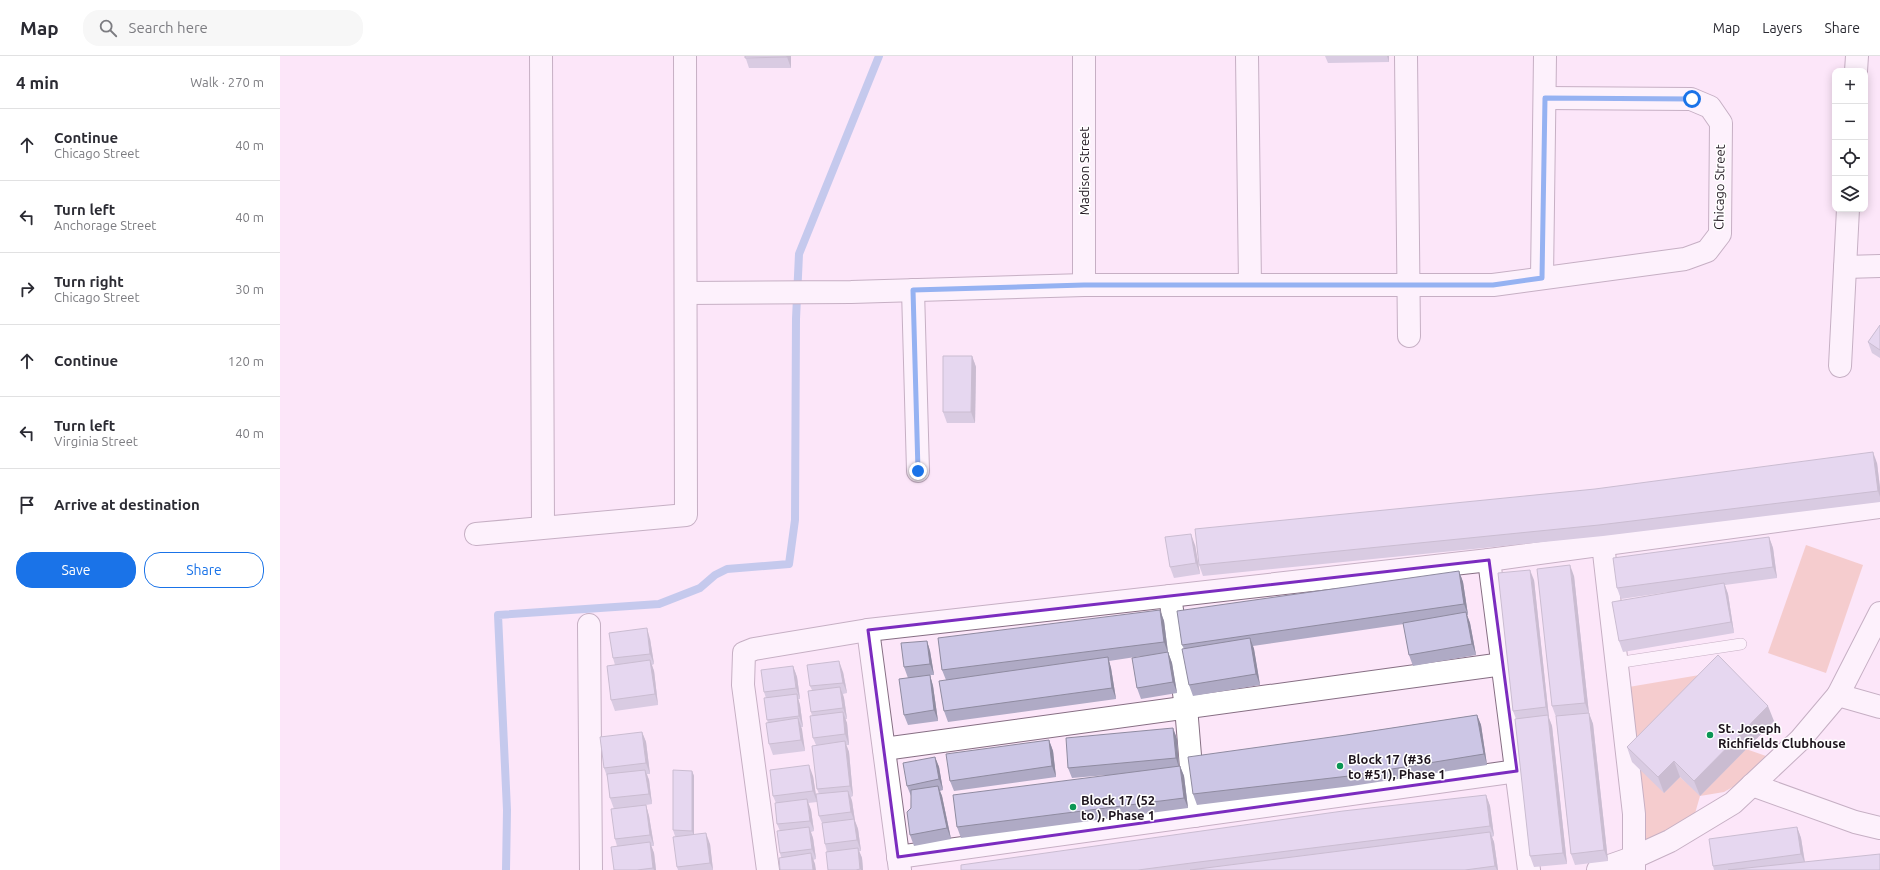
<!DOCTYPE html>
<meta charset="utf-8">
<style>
body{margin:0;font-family:Ubuntu,sans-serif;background:#f7f7f7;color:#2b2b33}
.controls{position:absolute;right:12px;top:12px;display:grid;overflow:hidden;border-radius:8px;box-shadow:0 2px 10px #0003}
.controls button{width:36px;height:36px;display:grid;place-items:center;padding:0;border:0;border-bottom:1px solid #e1e1e2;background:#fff;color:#2b2b33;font:20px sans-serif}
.stop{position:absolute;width:12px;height:12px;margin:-9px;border:3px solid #1a73e8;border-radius:50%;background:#fff}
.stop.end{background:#1a73e8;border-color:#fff;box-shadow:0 1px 4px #0008}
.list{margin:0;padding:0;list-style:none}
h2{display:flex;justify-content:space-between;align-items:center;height:52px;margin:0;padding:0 16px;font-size:17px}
h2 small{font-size:13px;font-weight:400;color:#7c7c81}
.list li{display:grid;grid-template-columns:26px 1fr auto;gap:12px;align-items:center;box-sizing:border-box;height:72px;padding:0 16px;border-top:1px solid #e1e1e2}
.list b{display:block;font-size:15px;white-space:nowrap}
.list p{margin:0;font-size:13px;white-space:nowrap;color:#7c7c81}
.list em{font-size:13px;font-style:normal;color:#7c7c81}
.actions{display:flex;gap:8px;padding:12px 16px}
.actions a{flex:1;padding:9px 0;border:1px solid #1a73e8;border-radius:16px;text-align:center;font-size:14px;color:#1a73e8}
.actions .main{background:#1a73e8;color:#fff}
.icon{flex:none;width:22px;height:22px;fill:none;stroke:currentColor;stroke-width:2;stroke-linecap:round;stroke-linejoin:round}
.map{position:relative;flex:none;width:1600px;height:814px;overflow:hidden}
header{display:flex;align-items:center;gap:24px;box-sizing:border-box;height:56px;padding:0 20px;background:#fff;border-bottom:1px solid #e1e1e2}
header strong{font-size:19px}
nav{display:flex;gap:22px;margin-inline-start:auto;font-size:14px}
.search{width:280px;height:36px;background:#f7f7f7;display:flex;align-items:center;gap:10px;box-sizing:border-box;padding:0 14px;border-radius:16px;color:#7c7c81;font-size:15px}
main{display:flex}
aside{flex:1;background:#fff}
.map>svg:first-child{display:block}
.green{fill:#edae99}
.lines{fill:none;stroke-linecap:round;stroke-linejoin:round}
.stream{stroke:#84a6dd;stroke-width:8}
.lane-casing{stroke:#866e83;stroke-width:12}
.street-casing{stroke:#866e83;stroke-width:24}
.lane{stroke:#fff;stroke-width:11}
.street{stroke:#fff;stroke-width:22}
.wall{fill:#afaac5}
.shaded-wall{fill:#8f8ba0}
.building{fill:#ccc6e5;stroke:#8f8ba0}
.route{stroke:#1a73e8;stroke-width:5}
.marked{fill:none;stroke:#7b2cbf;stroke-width:3;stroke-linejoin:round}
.poi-dot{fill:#0b9655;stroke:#fff;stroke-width:1.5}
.labels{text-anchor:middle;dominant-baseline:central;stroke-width:3;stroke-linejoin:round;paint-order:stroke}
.street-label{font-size:13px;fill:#1e151e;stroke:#fff}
.poi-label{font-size:13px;font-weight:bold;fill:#1e151e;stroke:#fff;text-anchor:start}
</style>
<header>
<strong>Map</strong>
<div class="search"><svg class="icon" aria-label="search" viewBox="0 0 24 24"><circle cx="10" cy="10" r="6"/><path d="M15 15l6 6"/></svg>Search here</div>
<nav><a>Map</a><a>Layers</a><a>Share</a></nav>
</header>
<main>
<aside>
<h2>4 min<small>Walk · 270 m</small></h2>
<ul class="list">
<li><svg class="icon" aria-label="ahead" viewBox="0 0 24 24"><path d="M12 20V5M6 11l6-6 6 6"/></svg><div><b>Continue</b><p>Chicago Street</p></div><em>40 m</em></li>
<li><svg class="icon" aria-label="left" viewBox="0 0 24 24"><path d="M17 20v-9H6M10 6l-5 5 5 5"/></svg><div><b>Turn left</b><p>Anchorage Street</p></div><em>40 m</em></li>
<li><svg class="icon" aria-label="right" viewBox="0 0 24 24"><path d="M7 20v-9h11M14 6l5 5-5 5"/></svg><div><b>Turn right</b><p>Chicago Street</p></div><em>30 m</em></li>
<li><svg class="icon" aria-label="ahead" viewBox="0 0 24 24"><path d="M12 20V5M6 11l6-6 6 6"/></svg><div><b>Continue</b></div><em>120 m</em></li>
<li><svg class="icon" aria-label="left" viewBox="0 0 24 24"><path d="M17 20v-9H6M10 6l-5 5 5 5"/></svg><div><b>Turn left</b><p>Virginia Street</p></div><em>40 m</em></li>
<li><svg class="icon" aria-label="arrive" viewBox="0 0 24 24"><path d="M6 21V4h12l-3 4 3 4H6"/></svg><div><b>Arrive at destination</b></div></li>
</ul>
<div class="actions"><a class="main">Save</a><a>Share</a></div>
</aside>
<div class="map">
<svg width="1600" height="814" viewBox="0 0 1600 814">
<rect width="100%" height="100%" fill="#fce6f9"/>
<!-- green -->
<g class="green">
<polygon points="1526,489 1583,509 1546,617 1488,597"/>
<polygon points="1443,615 1400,721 1420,739 1466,693 1486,700 1463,725 1444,736 1420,740 1414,761 1352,792 1331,634"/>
</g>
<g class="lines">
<!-- stream -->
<polyline class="stream" points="226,814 227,754 218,559 379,548 420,532 435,519 447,513 509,508 515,464 516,263 519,198 599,0"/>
<defs>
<polyline id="lane" points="1336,607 1461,588"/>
<g id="street">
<polyline points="261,0 263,471"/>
<polyline points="967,0 970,229"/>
<polyline points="1126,0 1129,280"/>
<polyline points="1576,15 1577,0"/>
<polyline points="1565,211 1600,210"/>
<polyline points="1262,222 1265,0"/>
<polyline points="804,229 804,0"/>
<polyline points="633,234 638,415"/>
<polyline points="406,237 571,236 804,229 1213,229 1405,203 1427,195 1440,178 1441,67 1430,51 1411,43 1265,42"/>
<polyline points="1560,310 1568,153"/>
<polyline points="196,478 406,459 405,0"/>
<polyline points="1323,488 1354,758 1354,814"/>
<polyline points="1209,504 1249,814"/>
<polyline points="890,540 906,651 915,760"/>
<polyline points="1600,557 1558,639 1600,651"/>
<polyline points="309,569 311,814"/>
<polyline points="588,574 620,814"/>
<polyline points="604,693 1223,608"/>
<polyline points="1472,729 1575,766 1600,772"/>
<polyline points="618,801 1237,715"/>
<polyline points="488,814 463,629 464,597 474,593 588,574 1209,504 1600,451"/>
<polyline points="1318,814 1355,801 1390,785 1453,747 1520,684 1558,639"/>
</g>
</defs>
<!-- lane casing -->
<use href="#lane" class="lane-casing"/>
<!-- street casing -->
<use href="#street" class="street-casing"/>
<!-- lane -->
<use href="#lane" class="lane"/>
<!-- street -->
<use href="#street" class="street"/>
</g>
<!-- wall -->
<g class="wall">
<polygon points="465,0 511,0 511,12 469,12"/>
<polygon points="1045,0 1109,0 1109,6 1048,7"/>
<polygon points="1600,269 1600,302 1592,297 1588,286"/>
<polygon points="692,300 696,311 695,367 667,367 663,356"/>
<polygon points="1597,407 1600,432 1600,446 1323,480 923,520 919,509"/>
<polygon points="1489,481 1493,492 1497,522 1445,529 1448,538 1454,577 1343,596 1339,585 1389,536 1341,543 1337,532"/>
<polygon points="915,489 920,518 894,522 890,511"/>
<polygon points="1179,515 1183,526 1188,559 1187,559 1190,567 1196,599 1133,610 1129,599 1124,568 973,590 974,593 980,629 913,640 909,629 904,593 902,589"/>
<polygon points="1294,520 1309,658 1313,668 1328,805 1295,809 1291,798 1276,661 1272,650"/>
<polygon points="1254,524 1269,662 1272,670 1287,808 1254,811 1250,800 1236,663 1233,655"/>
<polygon points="880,554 884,565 888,596 892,607 897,637 861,643 857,632 862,600 829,605 831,612 836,643 668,666 664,655 666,624 662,614"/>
<polygon points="370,583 374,608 372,609 374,615 378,649 335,655 331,644 335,609 333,602"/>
<polygon points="647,585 650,595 654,619 650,619 653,630 658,665 628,669 624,659 628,622 624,611"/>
<polygon points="513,610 517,621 520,643 518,643 520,649 523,671 521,671 525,695 493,699 489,688 486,642 484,636"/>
<polygon points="563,616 567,637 563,638 564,642 567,663 565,663 567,667 569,689 566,689 569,696 573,740 571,741 572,745 575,765 578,773 581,795 579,795 582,802 583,814 548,814 547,796 545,788 542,767 539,760 539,738 537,733 536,689 533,682 532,660 531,656 532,634 530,630"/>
<polygon points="1197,659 1201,669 1207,709 1072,730 917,749 913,738 1066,679"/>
<polygon points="1494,665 1420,740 1400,721 1384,737 1352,706 1347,691"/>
<polygon points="893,672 897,683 899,710 900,710 904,720 908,752 681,782 677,771 827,719 792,722 788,712"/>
<polygon points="362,676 366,686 370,718 367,718 369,724 372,748 366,749 369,760 374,790 371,790 374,797 376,814 334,814 337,790 335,783 334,753 330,742 328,723 324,712"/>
<polygon points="769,684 773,695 776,721 674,735 670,725"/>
<polygon points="655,701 659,711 663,734 660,735 662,740 671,783 634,790 630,779 631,740 627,730"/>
<polygon points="412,715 414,720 414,779 430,788 433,814 398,814 397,811 403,780 395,780 393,774"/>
<polygon points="533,720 537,746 528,747 531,754 534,775 531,776 533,782 536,803 533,804 535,808 501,801 500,797 500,775 497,768 496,747 493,740"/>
<polygon points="1206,739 1210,750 1214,780 1212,781 1214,786 1218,814 681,814"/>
<polygon points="1517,771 1521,782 1525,806 1600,814 1434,814 1433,810"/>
</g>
<!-- shaded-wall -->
<g class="shaded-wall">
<polygon points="507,0 511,0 511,12 507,1"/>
<polygon points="1107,0 1109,0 1109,6"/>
<polygon points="692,300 696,311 695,367 691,356"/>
<polygon points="1593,396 1597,407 1600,432 1600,441 1598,435"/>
<polygon points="911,478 915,489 920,518 916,507"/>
<polygon points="1489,481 1493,492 1497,522 1493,511"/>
<polygon points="1290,509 1294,520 1309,658 1305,647"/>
<polygon points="1250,514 1254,524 1269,662 1272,670 1287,808 1283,797 1268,659 1266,651"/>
<polygon points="1179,515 1183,526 1188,559 1184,548"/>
<polygon points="1444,527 1448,538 1454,577 1451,566"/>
<polygon points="880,554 884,565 888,597 884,586"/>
<polygon points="1186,556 1190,567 1196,599 1192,588"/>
<polygon points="367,572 370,583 374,608 370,598"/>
<polygon points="970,582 974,593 980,629 976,618"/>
<polygon points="647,585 650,595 654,619 650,608"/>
<polygon points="888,596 892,607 897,637 893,626"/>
<polygon points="828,601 831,612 836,643 832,632"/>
<polygon points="370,604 374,615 378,649 375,638"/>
<polygon points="559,605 563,616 567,637 563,627"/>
<polygon points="513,610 517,621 520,643 516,632"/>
<polygon points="650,619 653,630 658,665 654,654"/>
<polygon points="560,631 564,642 567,663 563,652"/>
<polygon points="517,638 520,649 523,671 519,660"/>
<polygon points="1488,650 1494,665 1420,740 1414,725"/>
<polygon points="563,656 567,667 569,689 565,678"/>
<polygon points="1309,657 1313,668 1328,805 1324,794"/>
<polygon points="1197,659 1201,669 1207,709 1204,698"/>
<polygon points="518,662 522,673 525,695 521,684"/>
<polygon points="893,672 897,683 899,712 896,702"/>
<polygon points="362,676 366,686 370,718 366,707"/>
<polygon points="769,684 773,695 776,721 772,710"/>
<polygon points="565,685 569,696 573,740 570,730"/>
<polygon points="655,701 659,711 663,734 659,723"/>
<polygon points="1394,705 1400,721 1384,737 1378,721"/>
<polygon points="529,709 533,720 537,746 533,735"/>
<polygon points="900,710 904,720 908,752 904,742"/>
<polygon points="365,714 369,724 372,748 369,738"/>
<polygon points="412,715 414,720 414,780 412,775"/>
<polygon points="658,730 662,740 671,783 667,772"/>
<polygon points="568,735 572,745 575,765 578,773 581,795 577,784 574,764 571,756"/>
<polygon points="1206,739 1210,750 1214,780 1210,770"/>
<polygon points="527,743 531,754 534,775 530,765"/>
<polygon points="366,749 369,760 374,790 370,779"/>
<polygon points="529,771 533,782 536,803 532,793"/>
<polygon points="1517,771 1521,782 1525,808 1521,798"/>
<polygon points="1210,776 1214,786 1218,814 1217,814 1215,810"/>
<polygon points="426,777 430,788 433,814 430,807"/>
<polygon points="370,786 374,797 376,814 374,814 373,812"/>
<polygon points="578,792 582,802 583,814 581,814 580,813"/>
<polygon points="531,797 535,808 536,814 533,814"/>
</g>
<!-- building -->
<g class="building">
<polygon points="465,0 507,0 507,1 465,2"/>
<polygon points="1600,269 1600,294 1588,286"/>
<polygon points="663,300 692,300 691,356 663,356"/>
<polygon points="1593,396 1598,435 1319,469 919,509 915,473 1315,433"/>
<polygon points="911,478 916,507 890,511 885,481"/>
<polygon points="1489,481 1493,511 1337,532 1333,502"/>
<polygon points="1290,509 1305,647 1272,650 1257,513"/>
<polygon points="1250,514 1266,651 1233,655 1218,517"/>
<polygon points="1179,515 1184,548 902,589 897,555"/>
<polygon points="1444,527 1451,566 1339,585 1332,546"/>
<polygon points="880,554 884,586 662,614 658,582"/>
<polygon points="1186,556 1192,588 1129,599 1123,567"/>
<polygon points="367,572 370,598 333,602 329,577"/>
<polygon points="970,582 976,618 909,629 902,593"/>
<polygon points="647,585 650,608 624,611 621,587"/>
<polygon points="888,596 893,626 857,632 852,602"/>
<polygon points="1438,599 1488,650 1414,725 1394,705 1378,721 1347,691"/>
<polygon points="828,601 832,632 664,655 659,625"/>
<polygon points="370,604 375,638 331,644 327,610"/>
<polygon points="559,605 563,627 530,630 527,609"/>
<polygon points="513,610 516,632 484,636 481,614"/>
<polygon points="650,619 654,654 624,659 619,623"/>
<polygon points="560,631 563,652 531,656 528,635"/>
<polygon points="517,638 519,660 487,664 484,642"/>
<polygon points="563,656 565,678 533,682 530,660"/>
<polygon points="1309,657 1324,794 1291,798 1276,660"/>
<polygon points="1197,659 1204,698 1069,720 913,738 908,701 1066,679"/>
<polygon points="1268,659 1283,797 1250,800 1235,663"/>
<polygon points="518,662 521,684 489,688 486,667"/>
<polygon points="893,672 896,702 788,712 786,682"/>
<polygon points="362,676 366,707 324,712 320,681"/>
<polygon points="769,684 772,710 670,725 666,698"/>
<polygon points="565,685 570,730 537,733 532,690"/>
<polygon points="655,701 659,723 627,730 623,707"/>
<polygon points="529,709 533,735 493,740 490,714"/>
<polygon points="900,710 904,742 677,771 673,739"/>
<polygon points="365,714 369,738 330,742 327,718"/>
<polygon points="393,714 412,715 412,775 393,774"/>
<polygon points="658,730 667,772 630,779 627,756 631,752 631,734"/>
<polygon points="568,735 571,756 539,760 536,738"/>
<polygon points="1206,739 1210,770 919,806 858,814 681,814 681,809 1063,755"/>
<polygon points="527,743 530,765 497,768 495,747"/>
<polygon points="366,749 370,779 335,783 331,753"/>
<polygon points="574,763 577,784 545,788 542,767"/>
<polygon points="529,771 532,793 500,797 497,775"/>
<polygon points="1517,771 1521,798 1433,810 1429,783"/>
<polygon points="1210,776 1215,810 1185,814 910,814"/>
<polygon points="426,777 430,807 397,811 393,781"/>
<polygon points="370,786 373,812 357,814 334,814 331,791"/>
<polygon points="578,792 580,813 576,814 548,814 546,796"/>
<polygon points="531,797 533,814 500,814 499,802"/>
<polygon points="1600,798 1600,814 1448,814"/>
</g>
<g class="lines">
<!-- route -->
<polyline class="route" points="638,415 633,234 804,229 1213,229 1262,222 1265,42 1412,43"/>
</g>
<!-- marked area -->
<path d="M0 0H1600V814H0ZM1209,504L1237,715L618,801L588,574Z" fill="#fce6f9" fill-opacity=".55" fill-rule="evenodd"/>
<path class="marked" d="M1209,504L1237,715L618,801L588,574Z"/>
<!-- markers -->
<g class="poi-dot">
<circle cx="1430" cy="679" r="4"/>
<circle cx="1060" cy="710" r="4"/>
<circle cx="793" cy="751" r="4"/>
</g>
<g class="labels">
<!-- street labels -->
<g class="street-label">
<text transform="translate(804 115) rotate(-90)">Madison Street</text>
<text transform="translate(1439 131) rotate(-89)">Chicago Street</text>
</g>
<!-- poi labels -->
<g class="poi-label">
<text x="1438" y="672">St. Joseph<tspan x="1438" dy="15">Richfields Clubhouse</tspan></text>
<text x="1068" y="703">Block 17 (#36<tspan x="1068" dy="15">to #51), Phase 1</tspan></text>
<text x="801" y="744">Block 17 (52<tspan x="801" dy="15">to ), Phase 1</tspan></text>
</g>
</g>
</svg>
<div class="controls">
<button>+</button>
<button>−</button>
<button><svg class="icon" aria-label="locate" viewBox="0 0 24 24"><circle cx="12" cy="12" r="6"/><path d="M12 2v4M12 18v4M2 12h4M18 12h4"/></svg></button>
<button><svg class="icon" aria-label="layers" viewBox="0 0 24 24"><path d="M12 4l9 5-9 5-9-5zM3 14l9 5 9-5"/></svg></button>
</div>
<div class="stop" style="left:1412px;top:43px"></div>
<div class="stop end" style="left:638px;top:415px"></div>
</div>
</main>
